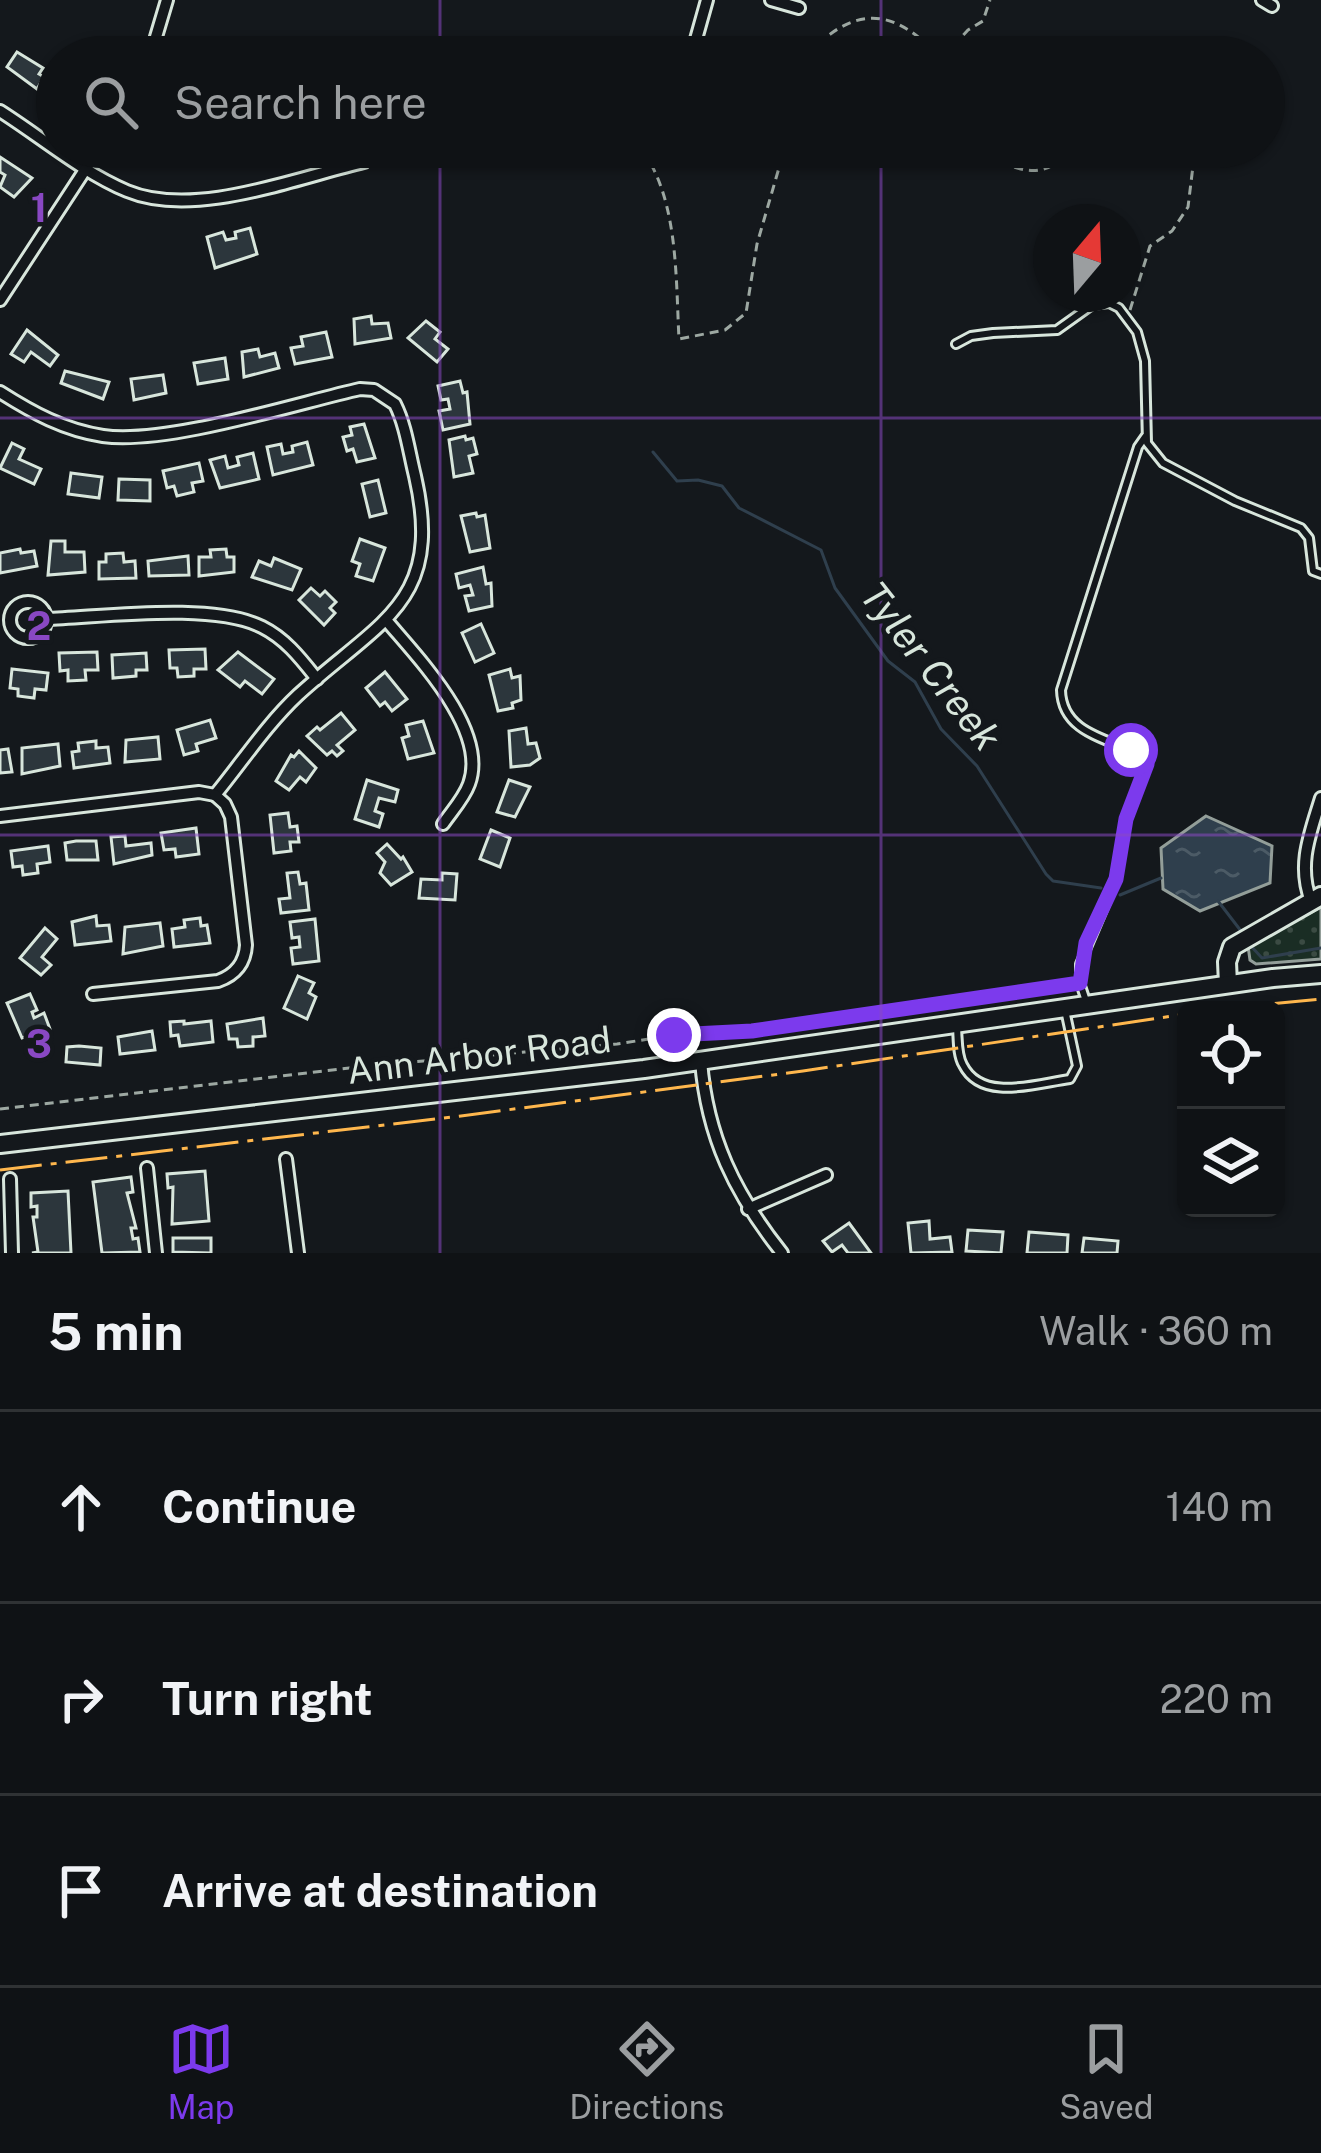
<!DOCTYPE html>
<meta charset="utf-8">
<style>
body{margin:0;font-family:"Public Sans",sans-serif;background:#1d2022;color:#f1f3f6}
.controls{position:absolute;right:36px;bottom:36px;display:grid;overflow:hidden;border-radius:18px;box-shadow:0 3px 9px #0004}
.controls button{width:108px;height:108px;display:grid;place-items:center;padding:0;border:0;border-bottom:3px solid #2f3234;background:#0f1215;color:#f1f3f6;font:60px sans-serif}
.compass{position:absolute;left:1033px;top:204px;width:108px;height:108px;border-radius:50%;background:#0f1215;box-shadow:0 3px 9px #0004;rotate:19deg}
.stop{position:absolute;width:36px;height:36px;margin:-27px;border:9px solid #7c3aed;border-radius:50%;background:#fff}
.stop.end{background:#7c3aed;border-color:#fff;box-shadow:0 3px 12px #0008}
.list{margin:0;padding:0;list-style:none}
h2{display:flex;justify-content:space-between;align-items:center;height:156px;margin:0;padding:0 48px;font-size:51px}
h2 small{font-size:39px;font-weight:400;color:#9b9ea0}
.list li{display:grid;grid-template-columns:78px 1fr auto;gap:36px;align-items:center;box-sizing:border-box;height:192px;padding:0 48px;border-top:3px solid #2f3234}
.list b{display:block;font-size:45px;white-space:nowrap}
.list em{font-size:39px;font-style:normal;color:#9b9ea0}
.icon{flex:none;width:66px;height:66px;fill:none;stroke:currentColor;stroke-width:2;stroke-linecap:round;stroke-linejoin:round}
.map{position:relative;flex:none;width:1321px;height:1253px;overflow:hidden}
.search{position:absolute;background:#0f1215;box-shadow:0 3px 9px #0004;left:36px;right:36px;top:36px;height:132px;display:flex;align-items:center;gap:30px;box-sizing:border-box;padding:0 42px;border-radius:66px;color:#9b9ea0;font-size:45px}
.sheet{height:732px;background:#0f1215}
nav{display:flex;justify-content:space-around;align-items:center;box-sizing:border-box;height:168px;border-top:3px solid #2f3234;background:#0f1215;font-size:33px;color:#9b9ea0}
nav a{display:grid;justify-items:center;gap:6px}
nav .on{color:#7c3aed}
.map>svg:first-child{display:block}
.park{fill:url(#park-dots);stroke:#939e99;stroke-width:3}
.water{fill:url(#water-ripples);stroke:#939e99;stroke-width:3}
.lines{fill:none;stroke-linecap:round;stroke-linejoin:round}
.stream{stroke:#2f3f4d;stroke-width:3}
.building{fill:#2c363c;stroke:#d8e6dc;stroke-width:3}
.lane-casing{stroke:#d8e6dc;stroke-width:12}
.street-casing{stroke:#d8e6dc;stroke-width:16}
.secondary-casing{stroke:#d8e6dc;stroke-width:22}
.path{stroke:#9da8a2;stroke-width:3;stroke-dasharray:9 6;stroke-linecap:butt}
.lane{stroke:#14181c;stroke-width:6}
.street{stroke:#14181c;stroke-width:10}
.secondary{stroke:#14181c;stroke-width:16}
.power{stroke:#ffb74d;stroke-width:3;stroke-dasharray:42 9 6 9;stroke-linecap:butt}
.route{stroke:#7c3aed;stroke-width:15}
.grid{fill:none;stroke:#8948c3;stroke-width:3;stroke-opacity:0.55}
.labels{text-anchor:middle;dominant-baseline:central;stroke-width:9;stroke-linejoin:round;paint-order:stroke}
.street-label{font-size:36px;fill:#d8e6dc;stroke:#14181c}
.water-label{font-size:39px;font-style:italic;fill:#d8e6dc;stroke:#14181c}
.grid-label{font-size:39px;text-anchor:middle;font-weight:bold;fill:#8948c3;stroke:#14181c;stroke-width:9;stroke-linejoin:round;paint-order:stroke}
</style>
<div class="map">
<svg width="1321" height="1253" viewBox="0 0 1321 1253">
<defs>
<pattern id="park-dots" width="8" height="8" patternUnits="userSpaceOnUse" patternTransform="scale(3)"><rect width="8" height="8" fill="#1a2d24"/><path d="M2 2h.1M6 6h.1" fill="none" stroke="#3b4b43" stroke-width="1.8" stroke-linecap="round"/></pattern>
<pattern id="water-ripples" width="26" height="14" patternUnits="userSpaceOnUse" patternTransform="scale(3)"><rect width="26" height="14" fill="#2f3f4d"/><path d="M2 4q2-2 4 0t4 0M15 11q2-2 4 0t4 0" fill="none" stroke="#4c5b66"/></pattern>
</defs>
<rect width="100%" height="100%" fill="#14181c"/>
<!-- park -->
<polygon class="park" points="1321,907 1321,959 1256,964 1250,960 1248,946"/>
<!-- water -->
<polygon class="water" points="1206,816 1272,846 1270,883 1200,911 1163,889 1161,848"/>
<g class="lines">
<!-- stream -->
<g class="stream">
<polyline points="653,452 677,481 698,480 722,486 739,508 821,550 835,588 888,661 915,682 941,729 977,766 1046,874 1053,881 1101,888"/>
<polyline points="1120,895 1161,878"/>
<polyline points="1218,901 1241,931"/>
<polyline points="1249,944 1262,958 1321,948"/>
</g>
</g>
<!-- building -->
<g class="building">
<polygon points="17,52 43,68 39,74 44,77 37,89 7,67"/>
<polygon points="211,147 245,147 245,148 214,159"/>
<polygon points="0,157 32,178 14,197 0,187 5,175 0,172"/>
<polygon points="250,228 257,254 215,268 207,237 223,232 226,240 236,238 235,232"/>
<polygon points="371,316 372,324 388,323 391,338 355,344 354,319"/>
<polygon points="426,321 440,332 435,339 448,349 437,362 408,338"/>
<polygon points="27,330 58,355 50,366 31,352 24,362 11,354"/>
<polygon points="326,332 332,357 295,364 291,348 303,346 301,337"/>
<polygon points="258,349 260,357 275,353 279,368 244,377 242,352"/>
<polygon points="225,358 228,379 198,384 194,363"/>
<polygon points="65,371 109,382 103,399 61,383"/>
<polygon points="163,375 166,393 134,400 131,379"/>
<polygon points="460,381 463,393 467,392 470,424 443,430 439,411 450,409 448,399 441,400 438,386"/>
<polygon points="364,424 375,458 357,462 353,449 347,451 343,437 352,435 350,427"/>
<polygon points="465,436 466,440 473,438 477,454 469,456 473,473 454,477 449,440"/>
<polygon points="307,442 313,465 273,475 267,447 281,444 283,454 293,452 292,446"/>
<polygon points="12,443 24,449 19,459 41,469 34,484 0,468"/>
<polygon points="253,453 259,479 220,488 210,460 225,456 228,468 239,465 237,457"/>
<polygon points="199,463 203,481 192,483 194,492 177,496 174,486 167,488 163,471"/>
<polygon points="71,473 102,477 99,498 68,494"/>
<polygon points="119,479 150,480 150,501 118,500"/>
<polygon points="378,480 386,513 370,517 362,484"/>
<polygon points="476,513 477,517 485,515 490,548 470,552 461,516"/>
<polygon points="360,539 385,548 373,581 356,576 360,564 352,561"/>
<polygon points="51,541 65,541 65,552 84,552 85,572 48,575"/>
<polygon points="20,549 21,553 34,551 37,566 0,573 0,553"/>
<polygon points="226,549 227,557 234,557 234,572 199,576 199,557 211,557 210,550"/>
<polygon points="123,553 124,562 135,561 136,578 99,579 99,562 106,562 106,554"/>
<polygon points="188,556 189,575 149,576 148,561"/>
<polygon points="274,558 301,569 292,590 252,577 259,561 271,566"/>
<polygon points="483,567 486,584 491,583 492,606 469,611 465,596 473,595 470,585 459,588 456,574"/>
<polygon points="311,588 320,596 325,591 336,602 330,608 335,613 324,625 299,600"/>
<polygon points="481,624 494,653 475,662 462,633"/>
<polygon points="205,649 206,669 194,669 194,676 178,677 177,668 170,668 169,650"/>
<polygon points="97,652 98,670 85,670 86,680 68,681 68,670 60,671 59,653"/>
<polygon points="238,652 274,679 262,694 245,681 240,687 218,670"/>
<polygon points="146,653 147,670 136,670 136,676 113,678 112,655"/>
<polygon points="12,669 48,673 46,690 35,689 34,698 18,696 18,689 10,688"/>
<polygon points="510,669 512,678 520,676 521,700 512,703 513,708 498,711 489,675"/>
<polygon points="385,672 407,699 392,711 385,702 380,706 366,688"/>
<polygon points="341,713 355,730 337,745 343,751 337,756 332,751 327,755 307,736 317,727 320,730"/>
<polygon points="210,720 216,738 196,744 198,751 184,755 177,730"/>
<polygon points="423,721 434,753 408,759 402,738 409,736 406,725"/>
<polygon points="526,728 528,744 536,743 540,758 530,765 511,767 509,731"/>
<polygon points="158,737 160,759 125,762 126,740"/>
<polygon points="96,741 96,748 108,747 110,763 74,768 72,752 79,751 78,743"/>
<polygon points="58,744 60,766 22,774 22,748"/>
<polygon points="8,749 12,772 0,773 0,750"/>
<polygon points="299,751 316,768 306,782 300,777 289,790 276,781 291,755 294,757"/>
<polygon points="367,780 398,790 395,802 379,798 375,811 383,814 379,827 355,819"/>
<polygon points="509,780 530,787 515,817 497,812"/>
<polygon points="288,813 290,827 297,826 299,842 290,842 291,851 274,853 270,815"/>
<polygon points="196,828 199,854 176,857 175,849 164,850 161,833"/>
<polygon points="491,830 510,838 500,867 480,859"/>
<polygon points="125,836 126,846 151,843 152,855 114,864 111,837"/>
<polygon points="76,841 96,841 98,860 67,860 65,843"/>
<polygon points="387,844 401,859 403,857 412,872 391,885 380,873 385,862 377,853"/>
<polygon points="48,846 50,862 37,864 38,873 23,875 22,866 13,867 11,851"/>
<polygon points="298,872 300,884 306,883 309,910 281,913 279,899 290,898 287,873"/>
<polygon points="442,873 457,874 455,900 419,898 421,879 442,880"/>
<polygon points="96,916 97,926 109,925 111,941 75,945 72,922"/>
<polygon points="200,918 201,926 207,925 210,943 174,947 172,929 185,927 184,920"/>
<polygon points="315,919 319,961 293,964 291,948 300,947 299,937 292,938 290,922"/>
<polygon points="160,923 163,946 123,954 125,927"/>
<polygon points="45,928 57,939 42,957 51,965 41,975 20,958"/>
<polygon points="298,976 314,983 309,993 316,997 307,1019 284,1008"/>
<polygon points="30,994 37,1010 32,1012 34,1018 44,1013 50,1029 22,1038 7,1003"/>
<polygon points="263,1018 265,1036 253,1037 253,1046 238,1047 237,1039 229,1039 227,1024"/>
<polygon points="184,1021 184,1024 211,1021 213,1042 180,1046 178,1035 171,1036 170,1022"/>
<polygon points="152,1031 155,1050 120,1054 118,1037"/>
<polygon points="79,1046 101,1048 100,1065 66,1062 67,1047"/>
<polygon points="205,1171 209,1221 172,1224 173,1187 168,1188 167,1174"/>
<polygon points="131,1177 133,1192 127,1193 136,1228 131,1228 133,1239 138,1238 140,1252 102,1253 93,1182"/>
<polygon points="68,1191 71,1253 32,1253 38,1252 33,1217 37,1217 37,1206 31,1207 31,1193"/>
<polygon points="929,1221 930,1239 950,1237 952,1252 911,1253 908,1223"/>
<polygon points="849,1223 871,1253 848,1253 842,1245 832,1252 823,1241"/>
<polygon points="968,1230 1003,1232 1001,1253 966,1251"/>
<polygon points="1029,1232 1068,1235 1067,1253 1027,1253"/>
<polygon points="173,1238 211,1238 211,1253 173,1252"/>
<polygon points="1084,1238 1118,1241 1117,1253 1082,1253"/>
</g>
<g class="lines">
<defs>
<g id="lane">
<polyline points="956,344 971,336 993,333 1057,330 1092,305 1109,303 1119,308 1137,332 1145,361 1147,443 1163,463 1235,501 1301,528 1309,538 1313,571 1321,574"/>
<path d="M1087,1004L1080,983V964L1116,879L1126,819L1147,764L1142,755C1110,739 1062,734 1061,690L1138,447L1145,437"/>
<path d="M957,1028C958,1039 957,1055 963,1065C982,1103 1038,1083 1070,1079L1077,1066L1065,1010"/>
</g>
<g id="street">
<polyline points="771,0 799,8"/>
<polyline points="1262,0 1272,6"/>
<polyline points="150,57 167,0"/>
<polyline points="691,57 707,0"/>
<path d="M0,111C41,137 82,172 127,191C194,219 296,178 364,162"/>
<polyline points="645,152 650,147"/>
<polyline points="0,300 100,147"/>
<path d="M0,392C33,413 64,430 103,436C166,445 294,404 360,389L374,390L395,404C406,426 409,452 415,476C444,603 380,620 298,695C267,724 242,762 215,795"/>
<circle cx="28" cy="620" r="18"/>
<path d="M46,619C104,617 212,602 262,627C286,639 301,659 317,679"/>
<path d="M386,620C417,657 489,730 469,784C464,798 452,811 443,824"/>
<polyline points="0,816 199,792 215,795"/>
<path d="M1311,901C1297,865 1310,834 1321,798"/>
<path d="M93,994L218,981C235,975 245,963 246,945L231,817L225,804L215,795"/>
<path d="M701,1061C707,1137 735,1194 782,1253"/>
<polyline points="286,1159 298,1253"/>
<polyline points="147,1168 156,1253"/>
<polyline points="10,1179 12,1253"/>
<polyline points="748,1209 826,1175"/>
</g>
<g id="secondary">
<polyline points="1228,984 1227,962 1232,947 1321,896"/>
<polyline points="0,1144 644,1069 1273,978 1321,974"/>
</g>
</defs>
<!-- lane casing -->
<use href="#lane" class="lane-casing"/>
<!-- street casing -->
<use href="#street" class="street-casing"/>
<!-- secondary casing -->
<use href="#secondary" class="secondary-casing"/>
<!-- path -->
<g class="path">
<path d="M811,57C814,45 820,43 829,35C873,2 906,22 940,57"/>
<polyline points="943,57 968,30 983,21 990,0"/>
<path d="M974,147C1010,167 1043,188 1071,147"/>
<path d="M651,164C678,214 676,283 679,339L725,330L746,313L757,244L785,147"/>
<polyline points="1130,310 1150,246 1172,231 1188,207 1193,166 1179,147"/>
<polyline points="0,1109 366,1066 617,1044 674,1035 752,1031 1072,984"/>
</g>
<!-- lane -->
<use href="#lane" class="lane"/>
<!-- street -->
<use href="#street" class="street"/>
<!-- secondary -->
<use href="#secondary" class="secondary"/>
<!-- power -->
<g class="power">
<polyline points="1209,1010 1321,999"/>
<polyline points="0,1170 461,1116 803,1071 1186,1014"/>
</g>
</g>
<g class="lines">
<!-- route -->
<polyline class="route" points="674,1035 752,1031 1080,983 1086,943 1116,879 1126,819 1147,764 1142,755 1131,750"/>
</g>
<!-- grid -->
<path class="grid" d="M440,0V57M881,0V57M440,147V1253M881,147V1253M0,418H1321M0,835H1321"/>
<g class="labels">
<!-- street labels -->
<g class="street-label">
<text transform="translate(479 1055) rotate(-7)">Ann Arbor Road</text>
</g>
<!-- water labels -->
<g class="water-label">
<text transform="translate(931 666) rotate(52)">Tyler Creek</text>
</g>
</g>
<g class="grid-label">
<text x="39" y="222">1</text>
<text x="39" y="640">2</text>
<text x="39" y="1058">3</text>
</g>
</svg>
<div class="controls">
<button><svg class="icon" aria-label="locate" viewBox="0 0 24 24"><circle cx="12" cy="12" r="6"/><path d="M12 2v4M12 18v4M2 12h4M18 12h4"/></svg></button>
<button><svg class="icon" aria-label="layers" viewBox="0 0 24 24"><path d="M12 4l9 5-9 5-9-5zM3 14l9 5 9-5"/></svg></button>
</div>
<svg class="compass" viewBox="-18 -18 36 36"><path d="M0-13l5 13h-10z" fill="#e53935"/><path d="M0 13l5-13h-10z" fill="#9b9ea0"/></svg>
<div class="stop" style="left:1131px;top:750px"></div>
<div class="stop end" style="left:674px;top:1035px"></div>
<div class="search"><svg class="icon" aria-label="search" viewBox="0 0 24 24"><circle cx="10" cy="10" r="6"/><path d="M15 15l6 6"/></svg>Search here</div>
</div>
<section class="sheet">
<h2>5 min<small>Walk · 360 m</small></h2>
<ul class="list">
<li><svg class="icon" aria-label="ahead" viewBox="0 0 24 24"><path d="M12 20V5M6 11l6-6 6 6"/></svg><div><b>Continue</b></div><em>140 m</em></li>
<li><svg class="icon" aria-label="right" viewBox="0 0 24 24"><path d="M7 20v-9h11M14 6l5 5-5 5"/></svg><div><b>Turn right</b></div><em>220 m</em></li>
<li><svg class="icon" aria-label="arrive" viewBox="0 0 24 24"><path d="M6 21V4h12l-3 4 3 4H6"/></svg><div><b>Arrive at destination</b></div></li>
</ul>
</section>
<nav>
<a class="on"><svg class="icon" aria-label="map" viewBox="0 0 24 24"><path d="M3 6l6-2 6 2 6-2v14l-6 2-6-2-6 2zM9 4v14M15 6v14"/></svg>Map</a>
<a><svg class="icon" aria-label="directions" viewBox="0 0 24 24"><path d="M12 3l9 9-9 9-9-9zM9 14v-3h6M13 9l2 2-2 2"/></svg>Directions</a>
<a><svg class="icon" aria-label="saved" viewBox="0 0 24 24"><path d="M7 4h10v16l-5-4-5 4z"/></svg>Saved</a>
</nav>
